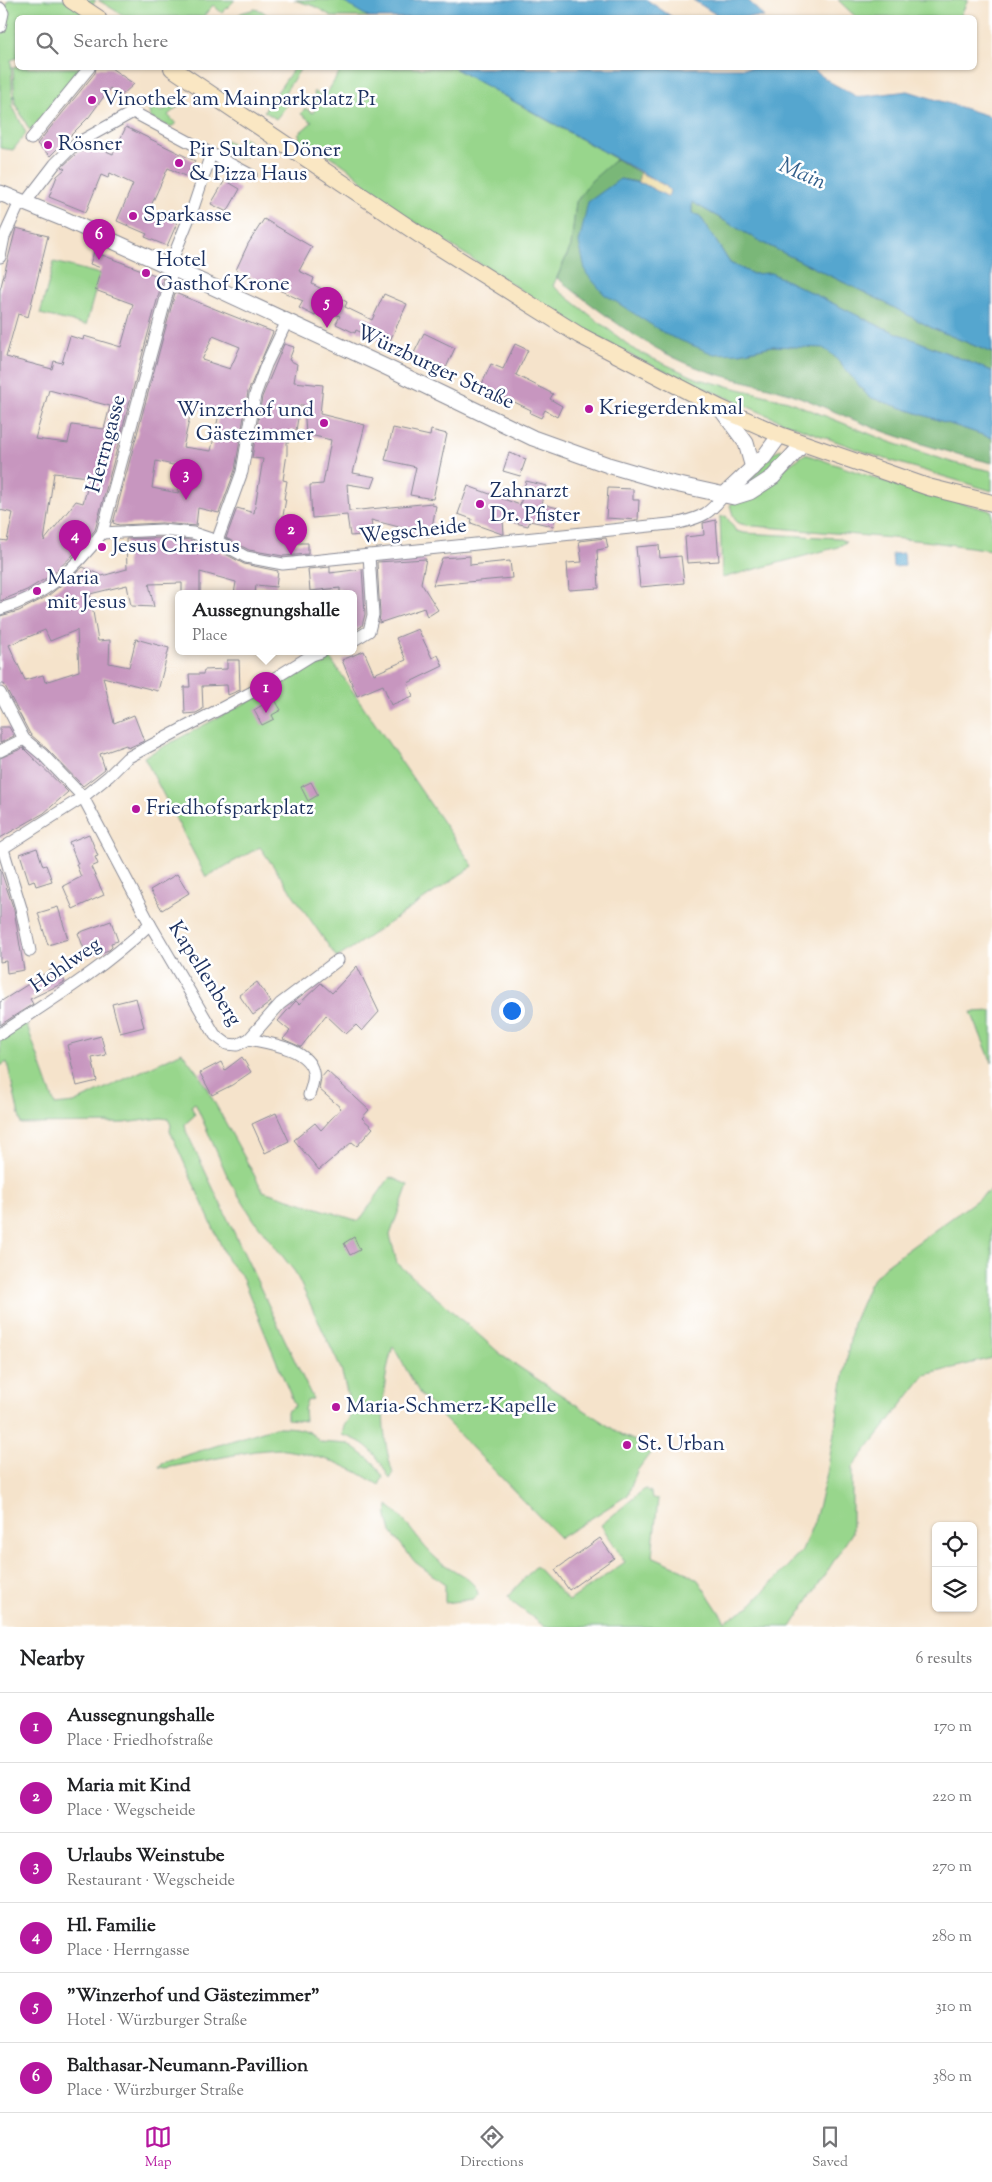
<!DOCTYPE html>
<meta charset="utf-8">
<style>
body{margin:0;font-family:"Sorts Mill Goudy",serif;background:#f2f2f2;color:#202124}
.controls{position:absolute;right:15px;bottom:15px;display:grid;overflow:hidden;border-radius:8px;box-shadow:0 1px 4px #0004}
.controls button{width:45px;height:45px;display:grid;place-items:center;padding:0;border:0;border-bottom:1px solid #e0e0e0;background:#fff;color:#202124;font:25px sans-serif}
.you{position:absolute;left:511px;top:1010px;width:18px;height:18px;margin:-12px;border:4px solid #fff;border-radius:50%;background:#1a73e8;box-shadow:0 0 0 8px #1a73e833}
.badge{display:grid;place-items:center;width:32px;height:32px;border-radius:50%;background:#b5179e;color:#fff;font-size:16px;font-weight:700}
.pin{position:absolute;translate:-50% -41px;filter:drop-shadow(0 1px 2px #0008)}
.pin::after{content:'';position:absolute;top:26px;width:18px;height:15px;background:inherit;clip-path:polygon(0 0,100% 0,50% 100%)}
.popup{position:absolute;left:175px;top:590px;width:182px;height:65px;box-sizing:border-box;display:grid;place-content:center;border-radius:8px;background:#fff;filter:drop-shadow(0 1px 4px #0005);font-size:16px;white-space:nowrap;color:#757577}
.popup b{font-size:19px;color:#202124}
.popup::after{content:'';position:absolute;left:50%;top:100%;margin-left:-10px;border:10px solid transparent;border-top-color:#fff}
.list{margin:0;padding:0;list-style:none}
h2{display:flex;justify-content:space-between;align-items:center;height:65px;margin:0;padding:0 20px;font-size:21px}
h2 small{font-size:16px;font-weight:400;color:#757577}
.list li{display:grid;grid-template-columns:32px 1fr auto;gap:15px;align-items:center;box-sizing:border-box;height:70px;padding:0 20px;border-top:1px solid #e0e0e0}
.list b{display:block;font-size:19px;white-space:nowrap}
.list p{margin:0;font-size:16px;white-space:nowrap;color:#757577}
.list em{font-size:16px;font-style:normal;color:#757577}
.icon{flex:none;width:28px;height:28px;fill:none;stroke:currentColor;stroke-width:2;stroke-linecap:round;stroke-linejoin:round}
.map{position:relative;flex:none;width:992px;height:1627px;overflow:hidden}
.search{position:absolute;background:#fff;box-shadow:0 1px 4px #0004;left:15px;right:15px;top:15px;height:55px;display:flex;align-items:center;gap:12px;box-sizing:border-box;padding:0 18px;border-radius:8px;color:#757577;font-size:19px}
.sheet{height:485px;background:#fff}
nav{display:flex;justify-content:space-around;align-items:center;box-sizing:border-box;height:70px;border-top:1px solid #e0e0e0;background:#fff;font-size:14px;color:#757577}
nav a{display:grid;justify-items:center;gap:2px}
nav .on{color:#b5179e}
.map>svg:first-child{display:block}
.green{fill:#98d68c;stroke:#5a8275}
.forest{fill:#7ab778;stroke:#4a736b}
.sand{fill:#eeda9e;stroke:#84847e}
.water{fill:#55a6cf;stroke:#386a96}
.building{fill:#c796bf;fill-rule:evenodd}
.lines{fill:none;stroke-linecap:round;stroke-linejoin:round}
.minor-casing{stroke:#888994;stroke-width:13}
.tertiary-casing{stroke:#888994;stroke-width:17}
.secondary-casing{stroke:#888994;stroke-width:18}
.minor{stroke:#fff;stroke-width:11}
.tertiary{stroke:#fff;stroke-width:15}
.secondary{stroke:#fae7c3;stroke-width:16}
.poi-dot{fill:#b5179e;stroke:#fff;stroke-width:2}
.labels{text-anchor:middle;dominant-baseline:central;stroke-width:5;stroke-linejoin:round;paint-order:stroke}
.poi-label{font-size:21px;fill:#1b2f5e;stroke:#fff;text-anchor:start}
.street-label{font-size:21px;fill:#1b2f5e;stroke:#fff}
.water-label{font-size:22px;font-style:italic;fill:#325f8b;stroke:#fff}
</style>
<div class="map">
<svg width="992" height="1627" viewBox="0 0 992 1627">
<rect width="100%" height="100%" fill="#fff"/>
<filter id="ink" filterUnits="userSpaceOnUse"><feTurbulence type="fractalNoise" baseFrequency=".02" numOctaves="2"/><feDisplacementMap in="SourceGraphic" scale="10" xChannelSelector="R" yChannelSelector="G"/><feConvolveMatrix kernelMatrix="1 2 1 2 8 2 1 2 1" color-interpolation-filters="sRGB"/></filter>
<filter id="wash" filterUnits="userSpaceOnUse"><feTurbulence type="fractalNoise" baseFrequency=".0096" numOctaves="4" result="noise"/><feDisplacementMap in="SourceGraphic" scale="20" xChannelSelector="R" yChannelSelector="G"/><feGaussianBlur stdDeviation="1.12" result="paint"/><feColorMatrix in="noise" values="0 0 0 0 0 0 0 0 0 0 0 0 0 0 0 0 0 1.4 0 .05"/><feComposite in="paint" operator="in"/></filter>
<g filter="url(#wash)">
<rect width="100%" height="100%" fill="#f5e3cb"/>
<!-- green -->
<g class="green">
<polygon points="8,0 96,0 83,17 18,18 17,58 11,60 13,107 26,133 13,150 0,148 0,26"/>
<polygon points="98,0 235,0 222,13 213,5 203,17 126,17"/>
<polygon points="294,0 340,0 370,17 333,17 314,6"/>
<polygon points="838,0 968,0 960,17 857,18"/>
<polygon points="255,9 262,11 270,17 236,17 241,13"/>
<polygon points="17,66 18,68 81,68 30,131 15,103 13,67"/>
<polygon points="294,68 301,68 281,98 288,104 276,119 264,111"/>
<path d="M342,68H454L616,159L576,202L571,246L553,286L636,351L698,379L788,401L890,442L954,463L992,471V491L879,457L783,422L638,359L582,329L374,196C366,180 340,161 324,153C315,148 305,148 296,142L300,136L298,134L312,122L301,114L305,108L313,113L316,106L314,91L324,98Z"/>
<polygon points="183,95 188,98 168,115 176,124 170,127 150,118 149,110 153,104 162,112"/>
<polygon points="244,138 255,146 245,157 236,158 223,152 222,146 226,140 237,147"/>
<polygon points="54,262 100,274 86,325 40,314"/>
<polygon points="781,449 783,452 775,467 753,482 749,482 774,452"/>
<path d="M805,454L898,486L992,511V550L925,541L754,526C735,524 735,523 730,505Z"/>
<polygon points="726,516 736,531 744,533 839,538 846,542 838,547 722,578 720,517"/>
<polygon points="330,658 473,866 337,958 260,847 206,877 144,757"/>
<polygon points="992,1011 992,1063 971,1012"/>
<path d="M25,1020L55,1105L74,1103L182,1052L200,1076L263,1191L359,1221L390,1177L408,1185L390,1235L397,1263L504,1357L622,1435L653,1449L637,1471L628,1495L560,1538L420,1394L393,1346C380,1389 380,1432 393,1474L390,1479C377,1455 369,1442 342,1435L344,1426L354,1410L349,1401L341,1369L295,1272L254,1220L230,1182L195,1103L191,1106L195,1115L185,1124L186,1131L313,1399L307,1401L304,1409L305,1421L287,1419V1411L295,1406L241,1275L228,1261L170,1131L171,1125L168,1119L161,1118L124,1123L21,1124L7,1062L0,1066V1038Z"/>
<polygon points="992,1189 992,1358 925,1375 852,1468 852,1533 791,1627 545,1627 512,1602 508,1596 536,1566 569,1601 625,1562 601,1525 642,1491 646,1489 651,1492 652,1498 658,1499 652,1556 679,1568 698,1580 725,1621 750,1606 802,1551 815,1519 827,1473 853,1323 870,1283 885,1266"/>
<path d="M275,1427C292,1427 309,1427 320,1442L349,1444L374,1463L383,1477L379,1485L357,1472L335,1462L303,1453L279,1449L255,1451L165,1468L159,1467L162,1463Z"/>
<path d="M388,1505C408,1521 419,1544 438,1560C450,1570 477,1579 478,1595L473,1599L445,1603V1584L415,1562L391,1532L387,1517Z"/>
</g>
<!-- forest -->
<g class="forest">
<path d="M616,159L640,173L638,182L620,179L740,353L772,346L823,347L833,355L869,397L992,438V463C952,453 911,442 872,427C845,417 819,404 792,394C763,384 732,380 704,370C649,351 602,313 557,278L571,246L576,202L591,181Z"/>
<polygon points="692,202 763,243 878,299 932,328 992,353 992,371 877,325 771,273 753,274 730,263 700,216 692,213"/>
</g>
<!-- sand -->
<polygon class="sand" points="640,173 666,186 670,191 669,197 638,182"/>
<!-- water -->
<g class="water">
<polygon points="340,0 647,0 672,17 370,18"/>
<polygon points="693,0 748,0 764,17 720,17"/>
<polygon points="454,68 811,68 830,82 858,97 908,91 992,117 992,353 932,328 878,299 763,243 692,202 692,213 700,216 730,263 753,274 771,273 877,325 992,371 992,438 869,397 833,355 823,348 772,346 740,353 714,354 667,335 604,294 586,273 579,243 588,202 620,179 644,184 668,197 670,191 666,186"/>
<polygon points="904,553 905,566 893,567 892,554"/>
</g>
<g id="blocks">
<!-- building -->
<g class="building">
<polygon points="96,68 111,68 134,84 121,96 110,88 89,117 50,156 37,144 95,73"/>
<polygon points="126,127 195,161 187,177 168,168 149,210 177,223 167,246 145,237 147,234 117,221 133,184 110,173 108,178 101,175 86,212 49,197 57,176 65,169 62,167 78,152 96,147 113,154"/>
<polygon points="225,180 240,189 227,212 211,204"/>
<polygon points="264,219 312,247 299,271 314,278 312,284 347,302 345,307 372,320 384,294 407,304 388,345 356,330 355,333 336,324 340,316 320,307 315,316 299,308 303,301 236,270 248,244"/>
<path d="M16,228L48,236L28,317L18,314L6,357L52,369L54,361L62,363L70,336L83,340L84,336L121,347L133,304L95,290L101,268L90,264L94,252L163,278L95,530L75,553L53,574L27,590L0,601V540L7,541L13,513L0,510V290ZM49,390L110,406L104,429L72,425L68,443L35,439ZM54,473L89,477L90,479L83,503L76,501L44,541Z"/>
<path d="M175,293L273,332L248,392L235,470L219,513L198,508L196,526L162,523L119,525L113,523ZM213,336L240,347L230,369L202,360ZM192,407L219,414L211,451L183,447ZM156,461L181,467L178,493L152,488Z"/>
<polygon points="424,333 455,348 445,370 413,355"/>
<polygon points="284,344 294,347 289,360 297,364 294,382 323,385 320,414 365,425 353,473 376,477 372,488 347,484 349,511 432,503 432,505 436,506 430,537 406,532 407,529 371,520 373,534 350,536 347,515 312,518 310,485 323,484 331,440 306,434 304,405 300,405 296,431 291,430 289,442 287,442 287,454 283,480 287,481 284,499 286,499 280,532 290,532 291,543 308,543 308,554 283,556 249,550 226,538 237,508 254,513 263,459 252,458 262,397"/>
<polygon points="515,344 528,350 516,375 553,394 550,399 562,406 557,417 545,410 541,418 530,413 531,410 481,386 491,364 503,369"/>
<polygon points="393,428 430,436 431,430 447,434 433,499 410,495 416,467 385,460"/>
<polygon points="509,453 526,459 520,476 503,471"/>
<polygon points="526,481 547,486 542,504 558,508 553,526 530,521 528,526 503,520 504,534 502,534 471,523 472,519 458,514 468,486 520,505"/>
<polygon points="608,488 633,489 633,500 639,500 638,520 606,518"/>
<polygon points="716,520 719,561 687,563 685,537 704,535 703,523"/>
<path d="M161,538L191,540L214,548L244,564L278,571L276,587L256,585L255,594H234L236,582L200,572V594H182V583L149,584L154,607L131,606L127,585L90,594L98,641L110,640L109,663L129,667L136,639L169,648L158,691L103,677L114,723L134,715L144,741L128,748L126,745L100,754L105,769L83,786L48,750L30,734L4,684H0V616L19,611L48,596L83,567L102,576L127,569L126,539ZM45,630L50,641L77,630L79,671L45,682L43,675L25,680L9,645Z"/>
<polygon points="606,538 608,548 597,550 599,588 569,590 567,563 582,562 579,541"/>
<polygon points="659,545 660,558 681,556 684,583 640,587 636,547"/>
<polygon points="470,556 470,565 510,561 512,578 433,585 442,558"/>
<polygon points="426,559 421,583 438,610 427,617 424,608 379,623 380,614 377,562"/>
<polygon points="330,567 330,573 362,569 365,614 362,626 354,631 354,594 340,594 340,588 310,591 308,569"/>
<polygon points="418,629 432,658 438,655 443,666 408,683 413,696 391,705 383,685 357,696 342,660 364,651 374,674 406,660 396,638"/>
<polygon points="227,660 239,660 240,690 228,695 227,685 202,686 203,709 196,713 185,714 184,687 190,687 189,674 203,674 204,670 227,669"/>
<polygon points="274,698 281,710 272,715 274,719 262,725 254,710"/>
<polygon points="0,727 9,727 14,736 0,743"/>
<polygon points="23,748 68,792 44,813 0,838 0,758"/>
<polygon points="311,782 318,795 308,801 301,787"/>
<polygon points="89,834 98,856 95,857 98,864 91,867 104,895 73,909 63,886 81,877 76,864 78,864 69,842"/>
<polygon points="37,848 43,866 46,865 52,881 36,886 34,880 29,882 20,854"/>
<polygon points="0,868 14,910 24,970 7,973 6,961 0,962"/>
<polygon points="177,874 189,893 162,910 150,890"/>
<polygon points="58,907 68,939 48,945 38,913"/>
<polygon points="111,921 118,941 111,943 112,947 109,950 87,957 78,933"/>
<polygon points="57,966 65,982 30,999 33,1004 0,1025 0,1002"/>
<polygon points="357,966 379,1012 362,1031 356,1025 346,1034 326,1015 301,1047 283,1039 290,1031 278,1021 294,1003 296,1001 299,1004 321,983 332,993"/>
<polygon points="257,982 271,1002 253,1015 239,995"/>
<polygon points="136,998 144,1027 120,1033 112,1004"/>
<polygon points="101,1036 106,1055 92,1058 97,1081 77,1086 67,1045"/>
<polygon points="242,1057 251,1072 232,1085 212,1095 200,1073 221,1062 225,1070"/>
<polygon points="327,1071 369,1110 362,1118 373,1128 357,1146 352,1142 319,1170 294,1140 315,1123 321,1130 341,1108 319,1089 321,1078"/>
<polygon points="276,1113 289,1141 265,1153 252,1124"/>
<polygon points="354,1237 360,1250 350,1255 344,1243"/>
<polygon points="600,1538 614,1558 569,1590 555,1570"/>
</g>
</g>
</g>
<g filter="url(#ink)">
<use href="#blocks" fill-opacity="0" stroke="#888994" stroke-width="1"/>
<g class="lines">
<defs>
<g id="minor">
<polyline points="0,8 3,13 0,27"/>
<polyline points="31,139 89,68"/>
<polyline points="25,203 55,164 74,145 133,112 251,175"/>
<polyline points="0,257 4,237 20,202"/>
<path d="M102,533L161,530L193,533L217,541L246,557L283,564L679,523C703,517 709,514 724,495"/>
<polyline points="217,541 242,472 255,395 266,365 287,321"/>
<path d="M0,609C44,597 75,569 102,533L170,283L172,260L193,208L211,154"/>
<polyline points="354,640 369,631 373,615 369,555"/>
<polyline points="0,693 24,739 43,755 83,797 150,924 194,999 215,1035 227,1044 237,1045 249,1039 280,1004 338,960"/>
<polyline points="0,751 24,739"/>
<polyline points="3,849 21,908 30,951"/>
<polyline points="0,850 83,797 109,776 127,758 254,691 312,655 321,652"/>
<path d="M0,1034C52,1000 105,967 150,924"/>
<path d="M249,1039C268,1043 308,1048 313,1072C315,1080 311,1088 309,1095"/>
</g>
<g id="tertiary">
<polyline points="0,193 62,218 157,261 388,368 533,438 608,465 666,482 734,497 750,492 773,477 803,444"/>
<polyline points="720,408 746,443 753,468"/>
<polyline points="724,495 764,457 780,435"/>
</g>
<g id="secondary">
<polyline points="71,0 98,18"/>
<polyline points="172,68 420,235 579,335 720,408 780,435 928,487 992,503"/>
</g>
</defs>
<!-- minor casing -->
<use href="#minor" class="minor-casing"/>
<!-- tertiary casing -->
<use href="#tertiary" class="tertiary-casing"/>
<!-- secondary casing -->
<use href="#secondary" class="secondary-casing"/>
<!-- minor -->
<use href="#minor" class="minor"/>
<!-- tertiary -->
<use href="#tertiary" class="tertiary"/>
<!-- secondary -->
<use href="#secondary" class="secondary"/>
</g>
</g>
<!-- markers -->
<g class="poi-dot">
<circle cx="92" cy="100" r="5"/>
<circle cx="48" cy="145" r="5"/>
<circle cx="179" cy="163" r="5"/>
<circle cx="133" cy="216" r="5"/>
<circle cx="146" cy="273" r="5"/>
<circle cx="589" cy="409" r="5"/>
<circle cx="324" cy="423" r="5"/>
<circle cx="480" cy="504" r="5"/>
<circle cx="102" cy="547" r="5"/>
<circle cx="37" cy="591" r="5"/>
<circle cx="136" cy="809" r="5"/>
<circle cx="336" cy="1407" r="5"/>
<circle cx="627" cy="1445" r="5"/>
</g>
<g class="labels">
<!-- poi labels -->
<g class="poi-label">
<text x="102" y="100">Vinothek am Mainparkplatz P1</text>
<text x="58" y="145">Rösner</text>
<text x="189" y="151">Pir Sultan Döner<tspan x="189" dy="24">&amp; Pizza Haus</tspan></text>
<text x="143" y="216">Sparkasse</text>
<text x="156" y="261">Hotel<tspan x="156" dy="24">Gasthof Krone</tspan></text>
<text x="599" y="409">Kriegerdenkmal</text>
<text x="314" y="411" text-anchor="end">Winzerhof und<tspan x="314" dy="24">Gästezimmer</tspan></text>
<text x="490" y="492">Zahnarzt<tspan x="490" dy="24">Dr. Pfister</tspan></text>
<text x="112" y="547">Jesus Christus</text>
<text x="47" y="579">Maria<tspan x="47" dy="24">mit Jesus</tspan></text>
<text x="146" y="809">Friedhofsparkplatz</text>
<text x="346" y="1407">Maria-Schmerz-Kapelle</text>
<text x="637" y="1445">St. Urban</text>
</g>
<!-- street labels -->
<g class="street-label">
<text transform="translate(435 368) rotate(25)">Würzburger Straße</text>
<text transform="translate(107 444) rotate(-75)">Herrngasse</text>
<text transform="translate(413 532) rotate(-6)">Wegscheide</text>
<text transform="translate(66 966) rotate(-35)">Hohlweg</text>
<text transform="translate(204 974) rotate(58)">Kapellenberg</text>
</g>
<!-- water labels -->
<g class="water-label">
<text transform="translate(802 175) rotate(24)">Main</text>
</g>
</g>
</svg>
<div class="controls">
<button><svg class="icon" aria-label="locate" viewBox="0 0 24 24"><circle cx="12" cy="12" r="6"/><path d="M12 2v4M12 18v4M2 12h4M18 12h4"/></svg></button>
<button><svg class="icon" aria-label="layers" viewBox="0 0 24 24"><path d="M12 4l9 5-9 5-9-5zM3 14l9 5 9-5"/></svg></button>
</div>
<div class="you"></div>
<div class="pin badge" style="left:266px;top:713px">1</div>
<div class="popup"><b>Aussegnungshalle</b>Place</div>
<div class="pin badge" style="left:291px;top:555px">2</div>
<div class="pin badge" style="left:186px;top:500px">3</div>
<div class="pin badge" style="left:75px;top:561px">4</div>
<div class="pin badge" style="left:327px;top:328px">5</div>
<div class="pin badge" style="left:99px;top:260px">6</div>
<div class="search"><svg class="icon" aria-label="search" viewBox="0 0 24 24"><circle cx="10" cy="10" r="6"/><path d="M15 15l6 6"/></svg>Search here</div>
</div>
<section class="sheet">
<h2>Nearby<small>6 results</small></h2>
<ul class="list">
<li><span class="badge">1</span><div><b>Aussegnungshalle</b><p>Place · Friedhofstraße</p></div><em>170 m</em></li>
<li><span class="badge">2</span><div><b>Maria mit Kind</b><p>Place · Wegscheide</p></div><em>220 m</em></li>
<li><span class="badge">3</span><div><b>Urlaubs Weinstube</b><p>Restaurant · Wegscheide</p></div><em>270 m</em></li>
<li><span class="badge">4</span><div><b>Hl. Familie</b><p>Place · Herrngasse</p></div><em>280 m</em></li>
<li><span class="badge">5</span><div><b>&quot;Winzerhof und Gästezimmer&quot;</b><p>Hotel · Würzburger Straße</p></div><em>310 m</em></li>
<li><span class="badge">6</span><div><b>Balthasar-Neumann-Pavillion</b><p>Place · Würzburger Straße</p></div><em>380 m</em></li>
</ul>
</section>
<nav>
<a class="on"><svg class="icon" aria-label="map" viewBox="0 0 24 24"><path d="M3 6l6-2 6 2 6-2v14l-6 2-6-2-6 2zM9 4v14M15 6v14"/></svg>Map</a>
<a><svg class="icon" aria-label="directions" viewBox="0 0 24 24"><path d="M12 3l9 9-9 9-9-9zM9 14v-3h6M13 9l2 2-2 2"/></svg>Directions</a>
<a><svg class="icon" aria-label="saved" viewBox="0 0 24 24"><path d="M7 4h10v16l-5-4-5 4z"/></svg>Saved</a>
</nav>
